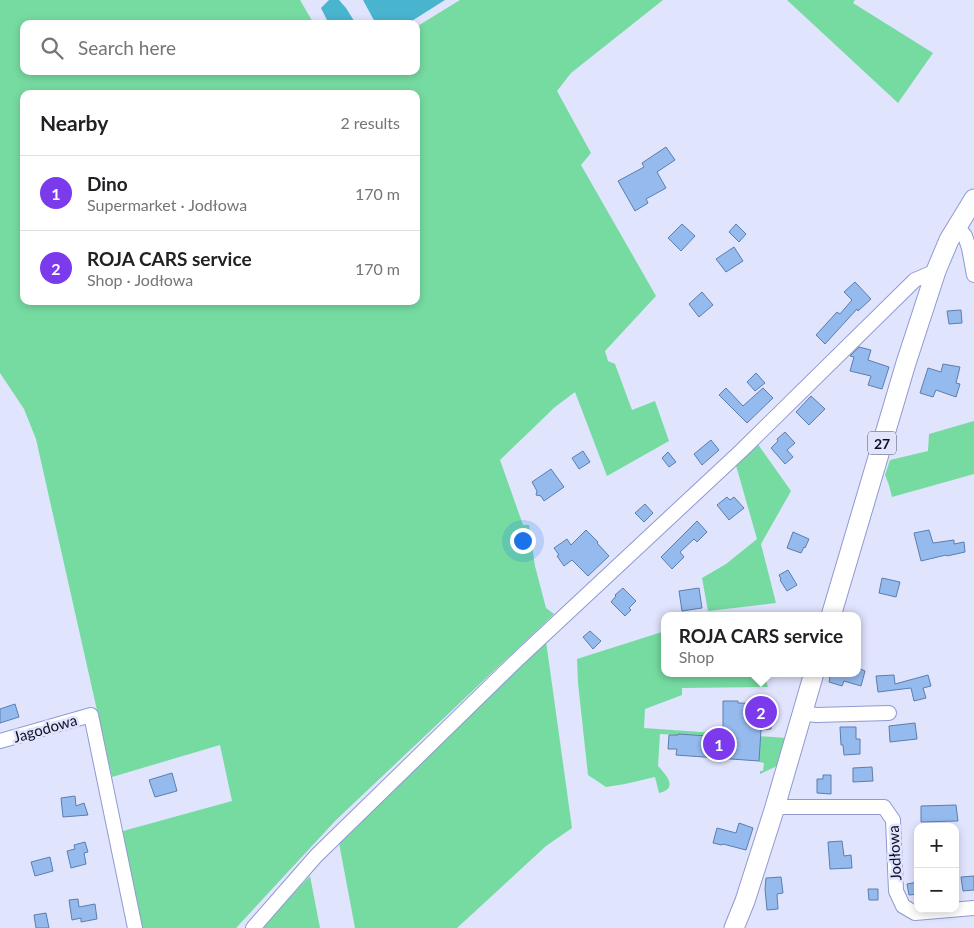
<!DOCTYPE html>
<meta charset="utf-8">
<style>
body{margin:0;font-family:Lato,sans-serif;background:#f6f6f6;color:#202124}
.controls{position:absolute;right:15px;bottom:15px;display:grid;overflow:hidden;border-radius:10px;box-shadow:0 2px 8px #0003}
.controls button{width:45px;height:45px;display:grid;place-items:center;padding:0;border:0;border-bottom:1px solid #e0e0e0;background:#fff;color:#202124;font:25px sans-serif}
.you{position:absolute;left:522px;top:540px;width:18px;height:18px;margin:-12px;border:4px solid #fff;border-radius:50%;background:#1a73e8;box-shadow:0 0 0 8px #1a73e833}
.badge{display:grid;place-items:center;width:32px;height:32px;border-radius:50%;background:#7c3aed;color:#fff;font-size:16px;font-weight:700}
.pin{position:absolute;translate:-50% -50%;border:2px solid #fff;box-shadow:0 1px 5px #0006}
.popup{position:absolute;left:661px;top:612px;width:200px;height:65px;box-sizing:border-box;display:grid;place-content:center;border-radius:10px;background:#fff;filter:drop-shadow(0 1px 4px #0005);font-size:16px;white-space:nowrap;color:#757577}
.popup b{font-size:19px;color:#202124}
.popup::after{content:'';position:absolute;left:50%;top:100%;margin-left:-10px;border:10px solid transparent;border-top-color:#fff}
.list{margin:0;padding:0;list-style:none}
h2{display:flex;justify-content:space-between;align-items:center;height:65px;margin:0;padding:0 20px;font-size:21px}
h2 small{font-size:16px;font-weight:400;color:#757577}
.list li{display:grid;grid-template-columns:32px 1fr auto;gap:15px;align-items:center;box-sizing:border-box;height:75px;padding:0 20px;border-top:1px solid #e0e0e0}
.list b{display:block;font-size:19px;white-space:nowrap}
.list p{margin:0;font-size:16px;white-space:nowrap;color:#757577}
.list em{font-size:16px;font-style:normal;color:#757577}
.icon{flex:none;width:28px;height:28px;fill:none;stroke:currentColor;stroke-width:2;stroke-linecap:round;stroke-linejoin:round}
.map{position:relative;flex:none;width:974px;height:928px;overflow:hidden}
.search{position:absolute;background:#fff;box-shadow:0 2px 8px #0003;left:20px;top:20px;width:400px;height:55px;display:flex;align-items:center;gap:12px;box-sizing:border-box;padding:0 18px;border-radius:10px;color:#757577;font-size:19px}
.panel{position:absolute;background:#fff;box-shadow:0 2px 8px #0003;left:20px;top:90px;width:400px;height:215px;border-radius:10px}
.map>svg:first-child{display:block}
.green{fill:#76dba1;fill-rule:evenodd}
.water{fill:#49b4ce}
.building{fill:#95baed;stroke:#5c7eae}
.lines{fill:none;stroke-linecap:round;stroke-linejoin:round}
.minor-casing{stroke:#9099d2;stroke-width:16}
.major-casing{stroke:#9099d2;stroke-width:21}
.minor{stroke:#fff;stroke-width:14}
.major{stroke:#fff;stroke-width:19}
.labels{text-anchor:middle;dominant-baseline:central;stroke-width:5;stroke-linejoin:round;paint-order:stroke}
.shield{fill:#e0e4fd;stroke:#4c4e64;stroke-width:1}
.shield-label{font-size:14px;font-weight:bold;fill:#0d0e23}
.street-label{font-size:15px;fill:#0d0e23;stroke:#e0e4fd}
</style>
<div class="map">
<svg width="974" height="928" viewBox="0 0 974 928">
<rect width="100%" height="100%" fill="#e0e4fd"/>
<!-- green -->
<g class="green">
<path d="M0,0H300L314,24H24V71H341L342,73L345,71H416V27L460,0H663L571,73L557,91L591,153L581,165L656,296L605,351L608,361L615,364L632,410L655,401L669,441L607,476L575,392L555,407L500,460L523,525H529L535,566L546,608L554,614L336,820L236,928H140L123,831L232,801L220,745L112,777L36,439L24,409L0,373ZM24,94H416V301H24Z"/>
<polygon points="787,0 855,0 853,3 933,53 898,103"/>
<polygon points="974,421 974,474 892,497 889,485 885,475 890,460 928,451 929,434"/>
<polygon points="757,443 791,491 761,544 776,603 708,611 702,578 726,564 757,539 735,462"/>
<path d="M665,631V673H763L768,687L682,688V695L645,709L644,728L787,738L778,764L775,767L760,774V771H763L764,763L759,762L760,739L678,734L677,735L660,734L658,766C666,775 679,788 659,793L655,777L625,784L606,787L588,775L578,683L577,659Z"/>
<polygon points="546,641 572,828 546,846 457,928 355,928 339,843"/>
<polygon points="310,876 320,928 261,928"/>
</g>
<!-- water -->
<g class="water">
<polygon points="329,0 339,0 346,8 356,24 329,24 321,8"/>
<polygon points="363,0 445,0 407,24 376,24"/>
</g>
<!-- building -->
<g class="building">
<polygon points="666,147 675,160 657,172 666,188 646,199 648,203 635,211 618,181 644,167 642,163"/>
<polygon points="682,224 695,236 681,251 668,238"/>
<polygon points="736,224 746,234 739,242 729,232"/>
<polygon points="734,247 743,261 726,272 716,259"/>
<polygon points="855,282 871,299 858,311 857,309 825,344 816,335 837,312 840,314 852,300 844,292"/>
<polygon points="702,292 713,305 699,317 689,304"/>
<polygon points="961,310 962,323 949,324 947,311"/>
<polygon points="859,347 871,350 868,360 889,367 882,389 868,385 871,376 850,371 854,357 850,356"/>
<polygon points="943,364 960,367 956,383 960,384 956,397 936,390 933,397 920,393 928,368 941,372"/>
<polygon points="756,373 765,383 755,391 747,382"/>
<polygon points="726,388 743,406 763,388 773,398 747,423 719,395"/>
<polygon points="811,396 825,409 809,425 796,412"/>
<polygon points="785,432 795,443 787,450 793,457 785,464 771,448 778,441 777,439"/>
<polygon points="711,440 719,450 702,465 694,454"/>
<polygon points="583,451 590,462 579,469 572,458"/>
<polygon points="668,452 676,462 669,467 662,458"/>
<polygon points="551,469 564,487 544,501 541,496 536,495 537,491 532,482"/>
<polygon points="727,497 730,500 734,497 744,508 729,520 717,505"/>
<polygon points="645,504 653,513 644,522 635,513"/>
<polygon points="697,521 707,532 697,542 694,539 680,552 684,557 672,569 661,557"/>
<polygon points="586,530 598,542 597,543 609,556 588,576 572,560 564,566 557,556 559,555 554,548 567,539 571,545"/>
<polygon points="929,530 933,543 954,540 954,544 964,542 965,552 947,556 946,555 921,561 914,533"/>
<polygon points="793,532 809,539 805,548 804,547 801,553 787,548"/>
<polygon points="788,570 797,585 787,591 780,580 781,579 779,575"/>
<polygon points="882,578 900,582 896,597 879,593"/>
<polygon points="623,588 636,601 629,608 631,610 625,616 611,602 616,596 615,595"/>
<polygon points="699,588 702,608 682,611 679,591"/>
<polygon points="590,631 601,641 593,649 583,637"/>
<polygon points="858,668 865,671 861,686 844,681 842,686 829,682 830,677 825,676 825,673 857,673"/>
<polygon points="894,675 895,684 928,675 931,686 923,688 926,698 914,701 911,688 878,692 876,676"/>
<polygon points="723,701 738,701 738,703 772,704 771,729 761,730 759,761 676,755 677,749 668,749 669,735 678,735 678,734 723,737"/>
<polygon points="15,704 19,717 0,723 0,709"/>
<polygon points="915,723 917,739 890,742 889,726"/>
<polygon points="840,727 856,727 856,739 860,739 860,754 844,755 843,745 841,745"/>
<polygon points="872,767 873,781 853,782 853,768"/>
<polygon points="172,773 177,791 155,797 149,780"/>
<polygon points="823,775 831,775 831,794 817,793 817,779 823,779"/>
<polygon points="75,796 76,806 84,803 88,815 63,817 61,798"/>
<polygon points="956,805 958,821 921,822 921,806"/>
<polygon points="739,823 753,828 746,850 723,844 722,845 713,843 717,828 736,833"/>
<polygon points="842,841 844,856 851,855 852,868 830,869 828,842"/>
<polygon points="85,842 88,852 84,853 86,864 71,868 67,851 75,849 74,845"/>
<polygon points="50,857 53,871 35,876 31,862"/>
<polygon points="974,876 974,890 963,891 961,877"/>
<polygon points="781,877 783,893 777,894 778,909 767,910 765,889 766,878"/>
<polygon points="918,882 918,894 909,895 907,884"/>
<polygon points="868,889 878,889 878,900 869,900"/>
<polygon points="78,899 79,907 95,904 97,919 81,922 81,918 72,920 69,900"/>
<polygon points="46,913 49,928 36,928 34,915"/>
</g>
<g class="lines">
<defs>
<g id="minor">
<polyline points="957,226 965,236 969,248 974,275"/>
<polyline points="802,713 816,715 889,713"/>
<polyline points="0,741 91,715 135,928"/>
<polyline points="775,807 884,807 893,820 896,891 903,906 915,913 974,908"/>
<polyline points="253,928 316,856 517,660 741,451 915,280 936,271"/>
</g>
<g id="major">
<polyline points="831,616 906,363 936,271 949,240 974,199"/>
<polyline points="734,928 745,901 775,807 814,673"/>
</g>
</defs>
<!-- minor casing -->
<use href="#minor" class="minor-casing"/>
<!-- major casing -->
<use href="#major" class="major-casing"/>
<!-- minor -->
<use href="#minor" class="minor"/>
<!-- major -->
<use href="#major" class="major"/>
</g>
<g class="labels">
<!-- shield labels -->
<rect class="shield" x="868" y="431.5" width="28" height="23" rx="4"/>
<g class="shield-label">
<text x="882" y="443">27</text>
</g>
<!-- street labels -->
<g class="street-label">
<text transform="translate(45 728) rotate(-16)">Jagodowa</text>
<text transform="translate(894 853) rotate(-93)">Jodłowa</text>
</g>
</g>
</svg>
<div class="controls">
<button>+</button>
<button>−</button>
</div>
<div class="you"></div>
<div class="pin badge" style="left:719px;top:744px">1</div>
<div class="pin badge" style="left:761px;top:712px">2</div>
<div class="popup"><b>ROJA CARS service</b>Shop</div>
<div class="search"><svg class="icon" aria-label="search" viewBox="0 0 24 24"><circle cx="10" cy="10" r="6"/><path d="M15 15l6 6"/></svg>Search here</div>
<section class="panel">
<h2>Nearby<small>2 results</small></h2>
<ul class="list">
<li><span class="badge">1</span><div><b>Dino</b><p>Supermarket · Jodłowa</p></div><em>170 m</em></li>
<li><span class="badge">2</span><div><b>ROJA CARS service</b><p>Shop · Jodłowa</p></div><em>170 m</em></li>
</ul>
</section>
</div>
